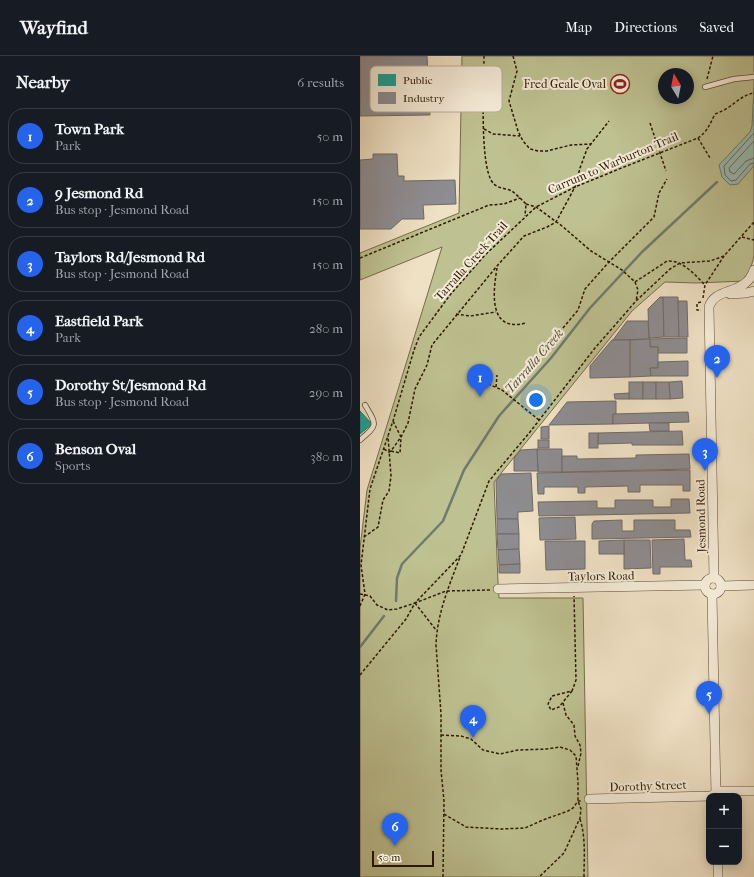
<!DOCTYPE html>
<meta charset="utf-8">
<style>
body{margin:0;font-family:"IM FELL French Canon",serif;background:#242831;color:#f1f3f6}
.controls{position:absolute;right:12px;bottom:12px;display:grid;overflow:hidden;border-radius:8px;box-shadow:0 2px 10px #0003}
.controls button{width:36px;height:36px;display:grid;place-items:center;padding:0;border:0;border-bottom:1px solid #363941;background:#171b24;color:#f1f3f6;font:20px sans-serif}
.compass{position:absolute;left:298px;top:12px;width:36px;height:36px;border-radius:50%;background:#171b24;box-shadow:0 2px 10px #0003;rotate:350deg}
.scale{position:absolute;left:12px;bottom:10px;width:62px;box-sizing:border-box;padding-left:4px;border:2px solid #2e1801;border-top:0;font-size:11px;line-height:14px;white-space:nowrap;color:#2e1801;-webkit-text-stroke:3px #f5ecd9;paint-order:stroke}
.you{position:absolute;left:176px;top:344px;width:14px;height:14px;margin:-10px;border:3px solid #fff;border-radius:50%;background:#1a73e8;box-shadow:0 0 0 6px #1a73e833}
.badge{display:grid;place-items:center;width:26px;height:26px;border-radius:50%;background:#2563eb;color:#fff;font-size:13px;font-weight:700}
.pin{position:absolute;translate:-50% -33px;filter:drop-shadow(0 1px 2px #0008)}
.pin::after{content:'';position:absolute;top:21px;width:14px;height:12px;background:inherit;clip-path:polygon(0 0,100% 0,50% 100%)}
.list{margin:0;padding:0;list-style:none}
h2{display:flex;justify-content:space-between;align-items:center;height:52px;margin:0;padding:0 16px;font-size:17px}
h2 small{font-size:13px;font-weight:400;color:#9ea1a6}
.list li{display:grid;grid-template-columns:26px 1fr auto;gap:12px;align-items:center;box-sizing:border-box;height:56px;margin:0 8px 8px;padding:0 8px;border:1px solid #363941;border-radius:16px}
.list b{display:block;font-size:15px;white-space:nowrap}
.list p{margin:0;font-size:13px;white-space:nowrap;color:#9ea1a6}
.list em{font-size:13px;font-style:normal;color:#9ea1a6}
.map{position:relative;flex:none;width:394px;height:821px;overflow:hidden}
header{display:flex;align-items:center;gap:24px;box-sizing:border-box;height:56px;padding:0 20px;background:#171b24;border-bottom:1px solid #363941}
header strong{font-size:19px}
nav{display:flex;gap:22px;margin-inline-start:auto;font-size:14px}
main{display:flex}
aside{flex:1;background:#171b24}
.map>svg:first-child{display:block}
.green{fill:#bec191;stroke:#766c49;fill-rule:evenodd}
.water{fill:#9abdb6;stroke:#6f7b6e}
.public{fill:#17a398;stroke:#1e796b}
.industry{fill:#8d8d92;stroke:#706a66}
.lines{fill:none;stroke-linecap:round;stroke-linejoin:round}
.shore{stroke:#646a5c;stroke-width:1}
.stream{stroke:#6f7b6e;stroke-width:2.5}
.service-casing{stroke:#5e4a32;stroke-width:6}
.minor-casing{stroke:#5e4a32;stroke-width:10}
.path{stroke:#2e1801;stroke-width:1.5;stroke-dasharray:3 2;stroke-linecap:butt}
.service{stroke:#f5ecd9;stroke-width:4.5}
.minor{stroke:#f5ecd9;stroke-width:9}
.labels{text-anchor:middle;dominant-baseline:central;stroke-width:4;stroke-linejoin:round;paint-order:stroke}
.poi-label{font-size:12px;fill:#2e1801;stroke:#f5ecd9;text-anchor:end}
.street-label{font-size:12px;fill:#2e1801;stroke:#f5ecd9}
.water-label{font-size:13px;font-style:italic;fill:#545240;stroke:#f5ecd9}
.key{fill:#f5ecd9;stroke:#b9ac98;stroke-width:1}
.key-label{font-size:11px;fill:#2e1801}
</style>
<header>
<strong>Wayfind</strong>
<nav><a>Map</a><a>Directions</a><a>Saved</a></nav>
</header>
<main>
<aside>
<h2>Nearby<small>6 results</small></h2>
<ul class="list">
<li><span class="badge">1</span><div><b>Town Park</b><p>Park</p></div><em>50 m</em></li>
<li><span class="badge">2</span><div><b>9 Jesmond Rd</b><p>Bus stop · Jesmond Road</p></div><em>150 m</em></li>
<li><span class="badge">3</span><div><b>Taylors Rd/Jesmond Rd</b><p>Bus stop · Jesmond Road</p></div><em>150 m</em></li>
<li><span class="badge">4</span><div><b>Eastfield Park</b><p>Park</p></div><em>280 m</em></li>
<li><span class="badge">5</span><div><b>Dorothy St/Jesmond Rd</b><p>Bus stop · Jesmond Road</p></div><em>290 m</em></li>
<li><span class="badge">6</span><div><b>Benson Oval</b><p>Sports</p></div><em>380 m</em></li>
</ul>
</aside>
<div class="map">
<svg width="394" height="821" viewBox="0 0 394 821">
<rect width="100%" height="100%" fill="#efe1c4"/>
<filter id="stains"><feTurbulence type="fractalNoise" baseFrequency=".005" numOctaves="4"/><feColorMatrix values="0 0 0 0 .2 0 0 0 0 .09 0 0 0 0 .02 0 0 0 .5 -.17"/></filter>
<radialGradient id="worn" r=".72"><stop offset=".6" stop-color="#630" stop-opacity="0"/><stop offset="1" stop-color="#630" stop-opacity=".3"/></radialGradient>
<!-- green -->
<path class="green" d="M102,0H394V200L390,215L385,225L336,227L305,226L272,255L134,426L138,526L139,542H223L228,821H0V492L7,434L82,191L0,224V197L99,157ZM304,18H328V42H304Z"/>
<!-- water -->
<polygon class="water" points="394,32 394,108 393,111 378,128 370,129 362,121 359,109 390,76 392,70"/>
<!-- public -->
<polygon class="public" points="0,355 12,368 0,378"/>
<!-- industry -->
<g class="industry">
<polygon points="0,0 67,0 70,59 0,60"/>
<polygon points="13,98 37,98 38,120 44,120 44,125 95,124 96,148 63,149 64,163 42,163 31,173 0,173 0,104 13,103"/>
<polygon points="300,241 303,241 304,281 289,282 288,253"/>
<polygon points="303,241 318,241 319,281 304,281"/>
<polygon points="318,245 327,245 328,281 319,281"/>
<polygon points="267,265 288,265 289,283 253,284"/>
<polygon points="327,282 327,297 298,297 298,291 290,291 290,283 289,283"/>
<polygon points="289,283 290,283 290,291 298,291 298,312 290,312 291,320 270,321 270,284"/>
<polygon points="252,284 270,284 270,321 230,322 230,310"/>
<polygon points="328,305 328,320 291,320 290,312 298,312 298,306"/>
<polygon points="322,325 323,342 310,343 309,326"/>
<rect x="269" y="326" width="14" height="17"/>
<rect x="283" y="326" width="13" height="17"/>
<polygon points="296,326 309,326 310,343 296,343"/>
<polygon points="269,337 269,343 255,343 254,338"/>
<polygon points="256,345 256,358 253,358 253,368 189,369 207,346"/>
<polygon points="328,356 329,366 253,368 253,358"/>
<polygon points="289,367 309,367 309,375 290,375"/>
<polygon points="189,370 189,383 181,383 181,371"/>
<polygon points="322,375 323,389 272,389 272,387 238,388 238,377"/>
<rect x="229" y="377" width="9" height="15"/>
<rect x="178" y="384" width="11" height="8"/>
<polygon points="177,393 202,393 202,416 178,416"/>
<polygon points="177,393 178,415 154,415 154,402 161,394"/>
<polygon points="329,398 330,413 202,416 202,400 217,400 217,403 276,402 276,399"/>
<polygon points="330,414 330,435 323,435 323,429 280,429 280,436 268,436 268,430 225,431 225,437 218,437 218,431 184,431 184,438 178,438 177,417"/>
<polygon points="171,417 173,455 158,456 158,463 137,463 136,425 141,418"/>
<polygon points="311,443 329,443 330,457 179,460 178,446 237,445 237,452 255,452 255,444 293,444 293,451 311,451"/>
<polygon points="215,461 216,483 180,484 179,462"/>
<polygon points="137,463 158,463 159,478 137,478"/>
<polygon points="262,464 262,475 274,475 274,464 315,464 315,474 330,474 331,481 232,483 232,468 234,465"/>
<polygon points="137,478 159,478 159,493 138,494"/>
<polygon points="324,483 325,504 331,504 332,511 300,511 300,518 293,518 292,484"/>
<polygon points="264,484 290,484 291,512 264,513"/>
<polygon points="264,484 264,498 239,498 239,485"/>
<polygon points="185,485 225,485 225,513 186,514"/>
<polygon points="159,493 160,508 139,509 138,494"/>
<polygon points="160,508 160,517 139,517 139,509"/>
</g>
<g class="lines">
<!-- shore -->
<g class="shore">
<polyline points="394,77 364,110 365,119 371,125 376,124 390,108 394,107"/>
<polyline points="394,85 369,112 370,116 374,118 386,105 394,102"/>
</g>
<!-- stream -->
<g class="stream">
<polyline points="36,545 37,522 42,508 83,465 104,414 139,360 191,302 230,252 282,196 357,126"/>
<polyline points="0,591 24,560"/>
</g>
<defs>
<g id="service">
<polyline points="345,31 374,23 394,21"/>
<path d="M0,384C18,369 17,369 5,349"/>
</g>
<g id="minor">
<polyline points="370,238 386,237 394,235"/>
<circle cx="353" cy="530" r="8"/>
<path d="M354,522L349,251C355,230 386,240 394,214"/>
<polyline points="361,530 394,529"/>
<polyline points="138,533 345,529"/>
<polyline points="352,538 356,740"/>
<polyline points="229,743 351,740 360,735 394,735"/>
<polyline points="358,806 358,821"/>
</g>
</defs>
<!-- service casing -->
<use href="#service" class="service-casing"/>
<!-- minor casing -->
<use href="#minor" class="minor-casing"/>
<!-- path -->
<g class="path">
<path d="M124,0C124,24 119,111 133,127C138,133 146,132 152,135C157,139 162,144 166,148L165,160"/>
<polyline points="153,0 157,15 149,45 158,75 163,85 170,93 178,95 187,95 211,89 231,88"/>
<polyline points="347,23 353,0"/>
<polyline points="290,67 306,115"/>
<polyline points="124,73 133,78 160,80"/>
<polyline points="338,82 350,102"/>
<path d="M166,148L176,151L202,170L231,195L262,214L275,226L307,205C323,204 335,219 345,229"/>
<polyline points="382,181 394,184"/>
<polyline points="0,202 129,149 144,148 160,142"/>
<path d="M137,212C133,236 128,277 166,267"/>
<polyline points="275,226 278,234 276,245 310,213 320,207 350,205 364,200 394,166"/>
<polyline points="343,242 345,229 364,200"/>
<polyline points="341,246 337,247 337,254 341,254"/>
<polyline points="96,258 110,260 136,256"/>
<polyline points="121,315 114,319 119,324 142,334"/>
<polyline points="136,331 137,319"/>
<polyline points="179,364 142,334 168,314 218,254 225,233 249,206 294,161 299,137 307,123"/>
<polyline points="24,393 29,396 31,395 41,381 48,367 55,333 67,309 72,289 137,210 164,180 187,171 196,166 215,131 220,112 227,93 249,65"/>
<polyline points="31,395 40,397 41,381 33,365"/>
<polyline points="4,481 18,471 23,444 29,435 31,420 28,380"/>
<polyline points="0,538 10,540 17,549 28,554 37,553 55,547 101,499 129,425 170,376 235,292 276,245"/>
<polyline points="55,547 76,574"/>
<path d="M0,550L5,538L1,509L10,433L33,365L54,294L59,281L90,239L125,199L176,151L215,131L264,111L338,82C347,76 350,68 355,58C360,56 365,54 369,51C378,45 383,39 394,37"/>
<polyline points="0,619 46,563 55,547 86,535 130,534"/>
<polyline points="212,635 199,651 191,654 188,648 192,640 212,635 216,624 214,540"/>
<polyline points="203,647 206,659 214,669 215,680 220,689 221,697 218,710"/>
<polyline points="81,679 101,680 111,683 123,694 140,698 158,694 187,693 200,691 210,694 216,700 218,726 218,745 221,753 220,762 204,797 179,821"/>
<polyline points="84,758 106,771 141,773 165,772 183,764 208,755 213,752 218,745 221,745"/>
<path d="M220,763C226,782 224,802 224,821"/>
<path d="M83,821L84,745L81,714V658L76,589C77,558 89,530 100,501"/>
</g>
<!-- service -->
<use href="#service" class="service"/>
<!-- minor -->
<use href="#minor" class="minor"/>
</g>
<!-- icons -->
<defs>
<symbol id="stadium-ring" viewBox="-11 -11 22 22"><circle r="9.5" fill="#f5ecd9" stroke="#8f2418" stroke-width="1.5"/><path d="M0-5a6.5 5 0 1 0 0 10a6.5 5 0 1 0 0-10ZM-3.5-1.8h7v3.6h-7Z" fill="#8f2418"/></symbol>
</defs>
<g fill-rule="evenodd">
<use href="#stadium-ring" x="249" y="17" width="22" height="22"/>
</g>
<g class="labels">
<!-- poi labels -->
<g class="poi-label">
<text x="246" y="28">Fred Geale Oval</text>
</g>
<!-- street labels -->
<g class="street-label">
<text transform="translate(253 107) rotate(-23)">Carrum to Warburton Trail</text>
<text transform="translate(111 205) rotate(-48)">Tarralla Creek Trail</text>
<text transform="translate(341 460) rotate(-91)">Jesmond Road</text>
<text transform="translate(241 520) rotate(-1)">Taylors Road</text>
<text transform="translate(288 730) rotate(-2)">Dorothy Street</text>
</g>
<!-- water labels -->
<g class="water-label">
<text transform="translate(174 305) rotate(-49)">Tarralla Creek</text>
</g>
</g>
<!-- legend -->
<rect x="10" y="10" width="132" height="46" rx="6" class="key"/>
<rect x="18" y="18" width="18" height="12" fill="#17a398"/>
<rect x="18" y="36" width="18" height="12" fill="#8d8d92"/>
<g class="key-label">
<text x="43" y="28">Public</text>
<text x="43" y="46">Industry</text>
</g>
<rect width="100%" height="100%" filter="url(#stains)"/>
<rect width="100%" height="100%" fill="url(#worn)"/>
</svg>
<div class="controls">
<button>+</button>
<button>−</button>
</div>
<svg class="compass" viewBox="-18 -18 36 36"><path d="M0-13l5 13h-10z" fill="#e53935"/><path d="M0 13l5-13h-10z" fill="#9ea1a6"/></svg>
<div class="scale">50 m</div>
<div class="you"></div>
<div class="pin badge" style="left:120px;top:341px">1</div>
<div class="pin badge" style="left:357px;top:322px">2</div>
<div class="pin badge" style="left:345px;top:415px">3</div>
<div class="pin badge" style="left:113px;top:682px">4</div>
<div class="pin badge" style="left:349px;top:658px">5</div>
<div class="pin badge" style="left:35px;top:790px">6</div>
</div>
</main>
